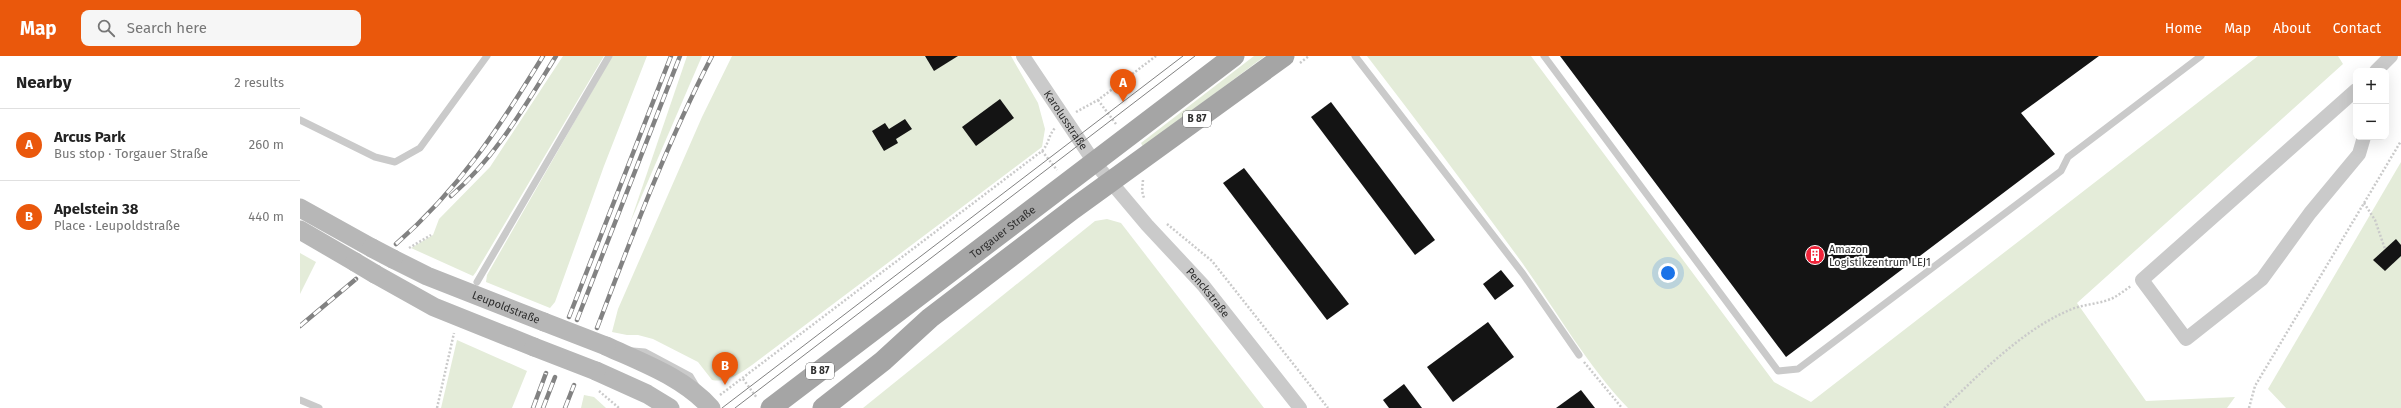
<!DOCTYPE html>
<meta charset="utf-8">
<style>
body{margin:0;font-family:"Fira Sans",sans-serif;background:#f6f6f6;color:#222}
.controls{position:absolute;right:12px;top:12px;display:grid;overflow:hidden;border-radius:8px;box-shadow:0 4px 16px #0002}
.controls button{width:36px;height:36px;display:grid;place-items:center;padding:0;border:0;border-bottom:1px solid #e0e0e0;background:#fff;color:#222;font:20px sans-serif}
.you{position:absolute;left:1368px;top:217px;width:14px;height:14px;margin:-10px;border:3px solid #fff;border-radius:50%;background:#1a73e8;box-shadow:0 0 0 6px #1a73e833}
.badge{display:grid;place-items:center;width:26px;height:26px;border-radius:50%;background:#ea580c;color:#fff;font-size:13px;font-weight:700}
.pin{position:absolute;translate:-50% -33px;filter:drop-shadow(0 1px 2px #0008)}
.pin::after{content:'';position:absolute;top:21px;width:14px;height:12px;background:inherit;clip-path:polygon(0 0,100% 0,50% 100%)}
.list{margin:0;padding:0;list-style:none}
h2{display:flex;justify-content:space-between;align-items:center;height:52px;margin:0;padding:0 16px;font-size:17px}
h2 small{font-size:13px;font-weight:400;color:#767676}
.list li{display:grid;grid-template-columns:26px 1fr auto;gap:12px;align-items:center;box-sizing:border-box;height:72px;padding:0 16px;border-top:1px solid #e0e0e0}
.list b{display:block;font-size:15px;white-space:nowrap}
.list p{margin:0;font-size:13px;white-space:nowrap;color:#767676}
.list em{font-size:13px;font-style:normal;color:#767676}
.icon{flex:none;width:22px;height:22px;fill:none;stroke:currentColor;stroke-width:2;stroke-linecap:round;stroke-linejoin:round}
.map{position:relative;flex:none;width:2101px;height:352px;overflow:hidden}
header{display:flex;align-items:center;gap:24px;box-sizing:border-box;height:56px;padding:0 20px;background:#ea580c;color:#fff}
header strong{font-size:19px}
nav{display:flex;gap:22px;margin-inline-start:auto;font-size:14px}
.search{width:280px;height:36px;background:#f6f6f6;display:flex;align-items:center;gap:10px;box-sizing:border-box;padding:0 14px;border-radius:8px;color:#767676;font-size:15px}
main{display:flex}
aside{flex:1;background:#fff}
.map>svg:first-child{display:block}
.green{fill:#e4ecd9}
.building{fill:#141414}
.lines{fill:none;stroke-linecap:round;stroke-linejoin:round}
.path{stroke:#cacaca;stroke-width:2.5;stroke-dasharray:2 2;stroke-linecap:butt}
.lane{stroke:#cacaca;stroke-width:7}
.street{stroke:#cacaca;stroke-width:14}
.secondary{stroke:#b7b7b7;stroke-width:19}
.primary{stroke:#a5a5a5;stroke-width:21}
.tram{stroke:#828282;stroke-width:1}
.rail-casing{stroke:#828282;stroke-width:4.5}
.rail{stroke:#fff;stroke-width:3;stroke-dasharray:9;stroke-linecap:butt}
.secondary-bridge{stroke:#b7b7b7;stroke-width:19}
.labels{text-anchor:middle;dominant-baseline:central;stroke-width:4;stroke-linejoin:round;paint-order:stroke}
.shield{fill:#fff;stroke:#6c6c6c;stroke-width:1}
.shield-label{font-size:10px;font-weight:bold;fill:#2d2d2d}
.street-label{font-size:11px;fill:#2d2d2d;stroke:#fff}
.poi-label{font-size:11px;fill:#2d2d2d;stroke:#fff;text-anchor:start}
</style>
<header>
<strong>Map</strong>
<div class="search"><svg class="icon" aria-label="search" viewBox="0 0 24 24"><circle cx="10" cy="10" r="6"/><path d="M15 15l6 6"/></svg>Search here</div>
<nav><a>Home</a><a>Map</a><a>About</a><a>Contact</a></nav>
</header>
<main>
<aside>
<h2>Nearby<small>2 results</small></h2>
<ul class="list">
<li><span class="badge">A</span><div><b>Arcus Park</b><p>Bus stop · Torgauer Straße</p></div><em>260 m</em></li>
<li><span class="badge">B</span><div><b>Apelstein 38</b><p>Place · Leupoldstraße</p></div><em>440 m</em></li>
</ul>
</aside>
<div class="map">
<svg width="2101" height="352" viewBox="0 0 2101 352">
<rect width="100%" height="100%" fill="#fff"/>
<!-- green -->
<g class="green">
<polygon points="263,0 304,0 176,216 173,220 111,192 133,179 139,163 190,111"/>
<polygon points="312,0 347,0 304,110 255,246 250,252 186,226 187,219"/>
<polygon points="387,0 402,0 330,167"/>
<path d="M432,0H711L738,47L745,73L742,91L452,309C440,317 428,327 412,324L398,306L353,283L338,279H327L312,276L318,253L402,61Z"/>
<polygon points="954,0 965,0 843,91 841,87"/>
<path d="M1067,0H1231L1474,326L1511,346L1958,0H2038L2043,8L1777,247L1846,345L1935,341L1927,352H1328C1287,309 1257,256 1223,208C1172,138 1120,69 1067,0Z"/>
<polygon points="2101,106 2101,352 1986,352 1968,333"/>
<polygon points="807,163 821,167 964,352 563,352 795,165"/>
<polygon points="0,197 16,206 0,238"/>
<polygon points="157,284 227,315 212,352 141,352"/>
<polygon points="284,339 294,341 306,352 281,352"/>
</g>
<!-- building -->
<g class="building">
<polygon points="625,0 658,0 634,15"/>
<polygon points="1260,0 1799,0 1721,57 1755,98 1486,301"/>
<polygon points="700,43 714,62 676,90 662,71"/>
<polygon points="1031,46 1135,184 1115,199 1011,61"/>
<polygon points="605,63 612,73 596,83 598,87 584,95 572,75 585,67 589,73"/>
<polygon points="944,112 1049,248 1027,264 923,127"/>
<polygon points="2096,183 2101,189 2101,200 2085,215 2073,204"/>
<polygon points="1201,214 1214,230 1195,244 1183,228"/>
<polygon points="1188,266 1214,301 1153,346 1127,311"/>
<polygon points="1104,328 1122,352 1089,352 1083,344"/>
<polygon points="1281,334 1295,352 1256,352"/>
</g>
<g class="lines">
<!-- path -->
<g class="path">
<polyline points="1000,7 1009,0"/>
<polyline points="798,44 816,68"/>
<polyline points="776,56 798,44 856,0"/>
<polyline points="742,95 757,114"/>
<polyline points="843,124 842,135 844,142"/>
<polyline points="2064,147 2075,164 2085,193"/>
<polyline points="867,168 912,205 1028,352"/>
<polyline points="109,192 131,179"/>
<polyline points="1284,306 1322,352"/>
<polyline points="443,323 457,342"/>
<polyline points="299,335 319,352"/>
<path d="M420,339L742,95C749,88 748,80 755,72"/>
<polyline points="137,352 154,277"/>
<path d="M1644,352C1682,316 1723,273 1772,253C1785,248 1800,248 1813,242C1819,239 1825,234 1831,230"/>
<polyline points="1949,352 1955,330 2101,85"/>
</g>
<!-- lane -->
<g class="lane">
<polyline points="1055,0 1223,218 1279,299"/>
<polyline points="1244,0 1478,315 1498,313 1761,115 1768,101 1901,0"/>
<polyline points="0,64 75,101 95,106 120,92 187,0"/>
<polyline points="177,226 309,0"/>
<polyline points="333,295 345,296 390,320 396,330"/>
<polyline points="0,344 19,352"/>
</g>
<!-- street -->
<g class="street">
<path id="s1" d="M723,0L794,106L847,169L903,229L1000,352"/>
<polyline points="2076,15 2091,0"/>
<polyline points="2056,34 1842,224 1886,283 1962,223 2010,157 2059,98 2064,81"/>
</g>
<!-- secondary -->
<g class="secondary">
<polyline points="0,152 72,192"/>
<polyline points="0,174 55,206"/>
<path id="s2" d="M93,203L127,220L244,266"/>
<polyline points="75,218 134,251 234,291"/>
<path d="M306,290C343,307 383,321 411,352"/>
<polyline points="296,315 347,338 370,352"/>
</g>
<!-- primary -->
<g class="primary">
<path id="s3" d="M471,352L934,0"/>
<polyline points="523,352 583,305 630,262 773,153 984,0"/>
</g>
<!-- tram -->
<g class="tram">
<polyline points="422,352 883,0"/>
<polyline points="435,352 895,0"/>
</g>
<defs>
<g id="rail">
<path d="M151,140C196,101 225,50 256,0"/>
<path d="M96,188C160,132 199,72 243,0"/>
<polyline points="269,261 371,0"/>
<polyline points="277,264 380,0"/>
<polyline points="0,270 56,223"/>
<path d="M297,272C332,180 367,87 412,0"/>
<polyline points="233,352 246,317"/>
<polyline points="243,352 255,321"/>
<polyline points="265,352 274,329"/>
</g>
</defs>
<!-- rail casing -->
<use href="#rail" class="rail-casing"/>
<!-- rail -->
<use href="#rail" class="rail"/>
<!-- secondary-bridge -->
<g class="secondary-bridge">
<polyline points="72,192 93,203"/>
<polyline points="55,206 75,218"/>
<polyline points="244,266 306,290"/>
<polyline points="234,291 296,315"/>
</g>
</g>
<!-- icons -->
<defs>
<symbol id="building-disc" viewBox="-11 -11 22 22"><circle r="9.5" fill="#f0243a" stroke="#fff"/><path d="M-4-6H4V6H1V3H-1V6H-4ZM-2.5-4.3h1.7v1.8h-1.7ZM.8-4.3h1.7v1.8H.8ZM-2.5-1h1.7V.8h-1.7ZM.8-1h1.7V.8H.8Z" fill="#fff"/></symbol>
</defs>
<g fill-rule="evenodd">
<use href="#building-disc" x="1504" y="188" width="22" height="22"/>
</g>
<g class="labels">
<!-- shield labels -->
<g class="shield">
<rect x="883" y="55" width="28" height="16" rx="3"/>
<rect x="506" y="307" width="28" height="16" rx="3"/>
</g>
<g class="shield-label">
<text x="897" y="63">B 87</text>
<text x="520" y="315">B 87</text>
</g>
<!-- street labels -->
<g class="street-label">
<text stroke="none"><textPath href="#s1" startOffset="77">Karolusstraße</textPath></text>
<text stroke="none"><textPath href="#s3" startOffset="291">Torgauer Straße</textPath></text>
<text stroke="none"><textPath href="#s1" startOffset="301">Penckstraße</textPath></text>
<text stroke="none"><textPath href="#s2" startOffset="123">Leupoldstraße</textPath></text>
</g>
<!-- poi labels -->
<g class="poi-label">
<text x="1529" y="193">Amazon<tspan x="1529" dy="13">Logistikzentrum LEJ1</tspan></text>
</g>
</g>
</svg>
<div class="controls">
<button>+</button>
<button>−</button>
</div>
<div class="you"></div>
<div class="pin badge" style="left:823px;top:46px">A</div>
<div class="pin badge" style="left:425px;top:329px">B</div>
</div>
</main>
